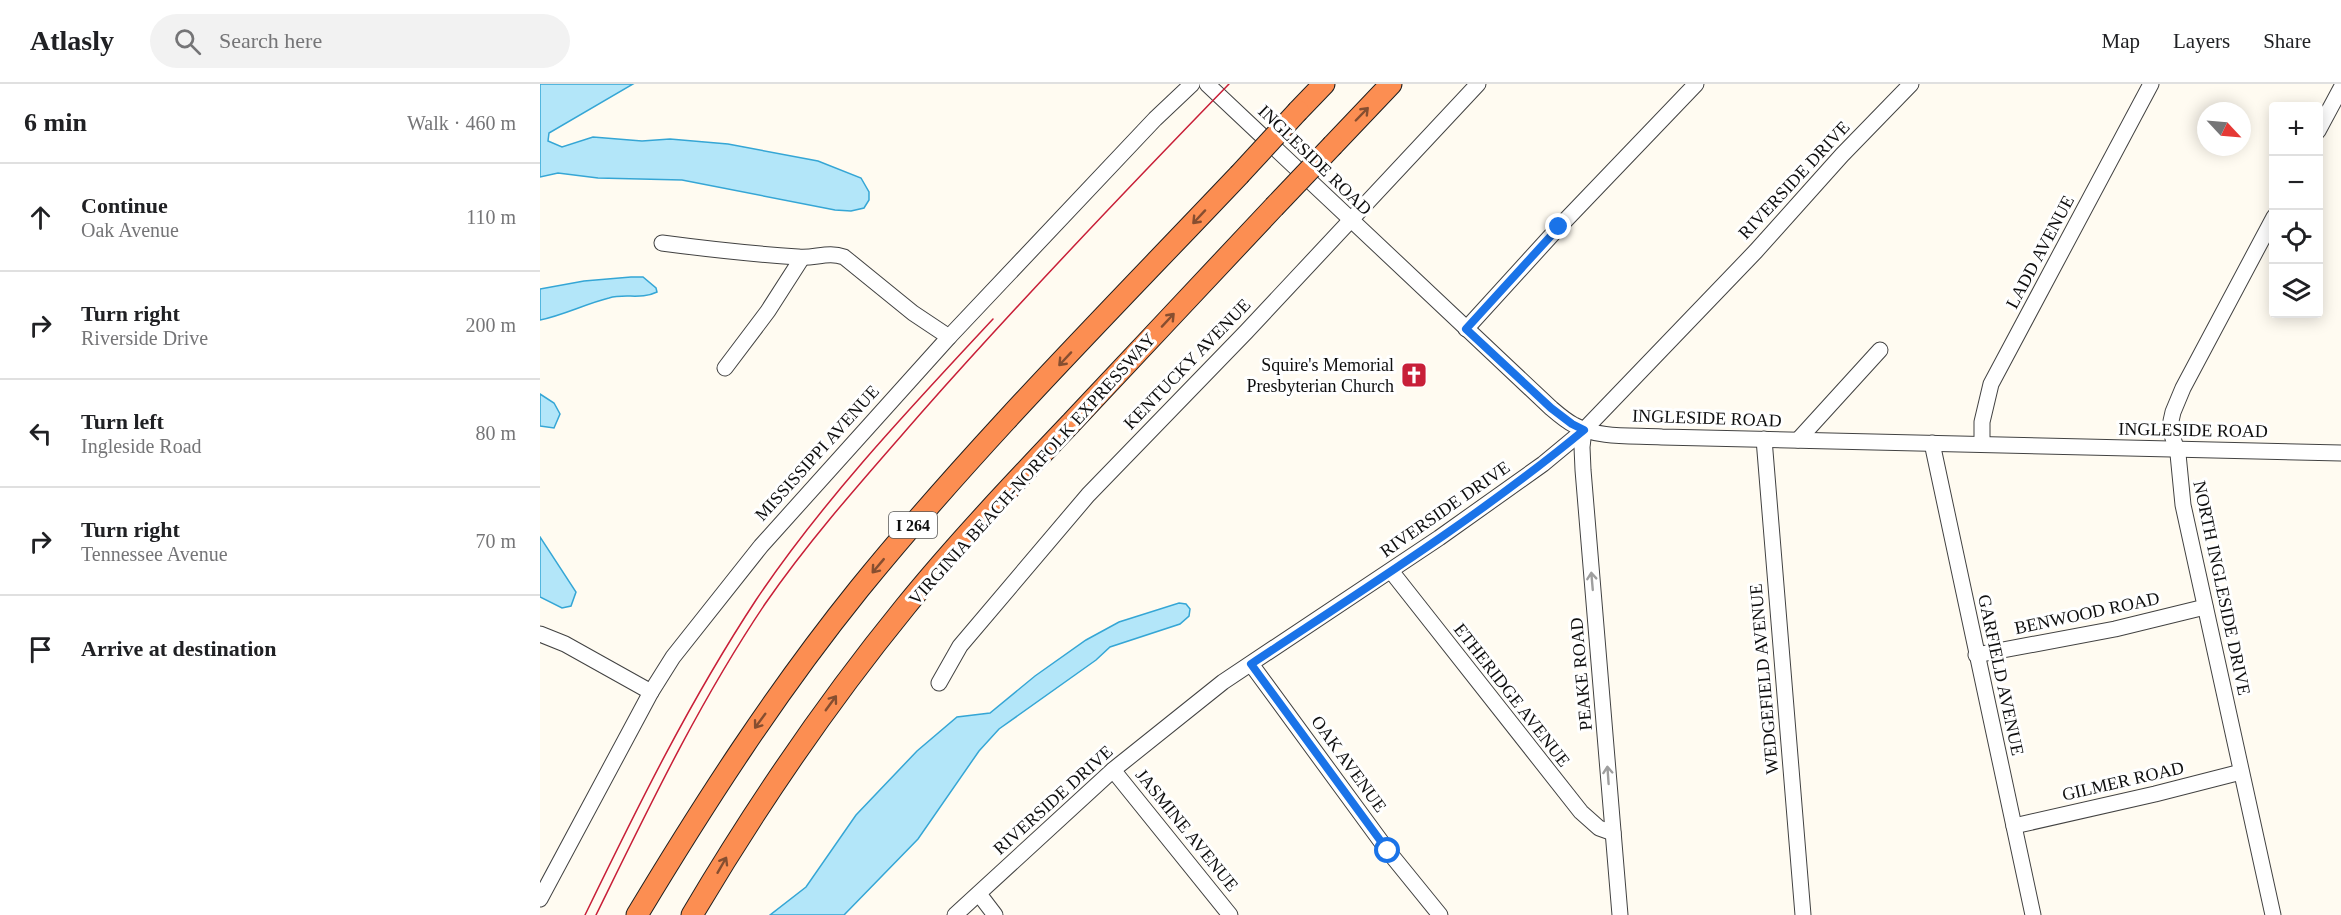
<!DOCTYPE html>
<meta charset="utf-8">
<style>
body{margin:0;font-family:Georgia,serif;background:#f2f2f2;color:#202124}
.controls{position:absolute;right:18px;top:18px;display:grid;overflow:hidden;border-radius:6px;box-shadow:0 3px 15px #0003}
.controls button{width:54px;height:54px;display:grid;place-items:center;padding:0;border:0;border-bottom:2px solid #e0e0e0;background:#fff;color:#202124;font:30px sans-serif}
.compass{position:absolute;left:1657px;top:18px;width:54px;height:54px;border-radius:50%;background:#fff;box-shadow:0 3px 15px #0003;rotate:116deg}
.stop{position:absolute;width:18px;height:18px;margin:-14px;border:4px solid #1a73e8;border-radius:50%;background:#fff}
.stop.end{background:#1a73e8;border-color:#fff;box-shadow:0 2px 6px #0008}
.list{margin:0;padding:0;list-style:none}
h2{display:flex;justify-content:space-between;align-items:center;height:78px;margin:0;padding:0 24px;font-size:26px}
h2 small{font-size:20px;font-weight:400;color:#757577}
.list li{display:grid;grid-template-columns:39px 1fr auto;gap:18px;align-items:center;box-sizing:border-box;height:108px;padding:0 24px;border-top:2px solid #e0e0e0}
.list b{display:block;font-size:22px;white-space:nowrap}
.list p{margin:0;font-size:20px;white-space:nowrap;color:#757577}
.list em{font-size:20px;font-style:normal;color:#757577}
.icon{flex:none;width:33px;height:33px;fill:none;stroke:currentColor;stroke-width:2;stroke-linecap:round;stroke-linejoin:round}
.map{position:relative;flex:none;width:1801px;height:831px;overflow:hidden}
header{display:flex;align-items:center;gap:36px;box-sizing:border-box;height:84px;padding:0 30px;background:#fff;border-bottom:2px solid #e0e0e0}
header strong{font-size:28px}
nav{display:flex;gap:33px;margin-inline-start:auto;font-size:21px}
.search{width:420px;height:54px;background:#f2f2f2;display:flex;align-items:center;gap:15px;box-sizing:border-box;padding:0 21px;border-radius:33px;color:#757577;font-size:22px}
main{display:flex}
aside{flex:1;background:#fff}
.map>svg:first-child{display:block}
.water{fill:#b3e6f9;stroke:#35a6d5;stroke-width:1.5}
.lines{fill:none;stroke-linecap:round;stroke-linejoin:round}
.minor-casing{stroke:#424242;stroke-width:17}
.highway-casing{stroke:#202020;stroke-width:23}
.minor{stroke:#fff;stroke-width:15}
.highway{stroke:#fc8e52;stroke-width:21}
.tram{stroke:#c81f38;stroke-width:1.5}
.highway-bridge-casing{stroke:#202020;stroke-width:23;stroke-linecap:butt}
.highway-bridge{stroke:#fc8e52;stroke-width:21}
.oneway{stroke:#864e30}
.oneway2{stroke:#9f9f9f}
.route{stroke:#1a73e8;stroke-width:8}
.labels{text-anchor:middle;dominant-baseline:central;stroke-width:6;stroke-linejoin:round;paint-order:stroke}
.shield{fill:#fff;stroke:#575757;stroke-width:1.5}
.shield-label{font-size:16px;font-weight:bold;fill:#0f0f0f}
.street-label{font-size:18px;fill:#0f0f0f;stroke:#fff}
.poi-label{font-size:18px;fill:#0f0f0f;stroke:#fff;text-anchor:end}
</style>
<header>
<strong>Atlasly</strong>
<div class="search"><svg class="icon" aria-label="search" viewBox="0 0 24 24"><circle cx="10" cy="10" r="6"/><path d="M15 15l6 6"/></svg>Search here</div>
<nav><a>Map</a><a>Layers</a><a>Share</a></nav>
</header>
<main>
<aside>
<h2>6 min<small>Walk · 460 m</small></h2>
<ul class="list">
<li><svg class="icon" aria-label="ahead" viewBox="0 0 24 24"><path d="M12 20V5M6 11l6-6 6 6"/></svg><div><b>Continue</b><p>Oak Avenue</p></div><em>110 m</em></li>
<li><svg class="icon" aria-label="right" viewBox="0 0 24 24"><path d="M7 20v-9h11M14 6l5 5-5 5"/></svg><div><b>Turn right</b><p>Riverside Drive</p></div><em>200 m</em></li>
<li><svg class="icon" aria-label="left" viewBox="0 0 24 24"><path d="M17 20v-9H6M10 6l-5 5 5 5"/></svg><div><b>Turn left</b><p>Ingleside Road</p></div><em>80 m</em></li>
<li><svg class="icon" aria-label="right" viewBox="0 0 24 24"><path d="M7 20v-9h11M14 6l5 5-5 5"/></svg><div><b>Turn right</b><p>Tennessee Avenue</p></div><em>70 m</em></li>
<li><svg class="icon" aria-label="arrive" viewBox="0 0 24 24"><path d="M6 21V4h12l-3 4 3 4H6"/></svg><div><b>Arrive at destination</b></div></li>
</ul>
</aside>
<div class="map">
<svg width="1801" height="831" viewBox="0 0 1801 831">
<rect width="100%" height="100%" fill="#fffbf1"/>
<!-- water -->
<g class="water">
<polygon points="0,0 93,0 9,49 8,57 22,63 53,53 102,57 130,55 188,60 278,77 321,94 329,108 329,116 324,124 311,127 295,126 142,96 58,94 18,89 0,93"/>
<path d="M91,193H103L116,204L117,208C101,216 85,209 69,214C45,220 24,231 0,236V205L44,197Z"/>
<polygon points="0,310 14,319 20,330 14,344 0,342"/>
<polygon points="0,453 36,508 31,522 22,524 0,513"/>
<polygon points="639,519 646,520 650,525 649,532 640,540 570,563 556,576 459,645 439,667 378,755 304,831 230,831 266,803 316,731 377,667 417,633 450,629 495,592 546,556 579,538"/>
</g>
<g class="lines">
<defs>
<g id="minor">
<path d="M667,0L1011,324C1018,330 1026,337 1034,341C1059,355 1094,351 1122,353L1801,369"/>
<polyline points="1778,47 1801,4"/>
<path d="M122,159C167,165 213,170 258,173C274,175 288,167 304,173L373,229L409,253"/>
<polyline points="926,245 1019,143 1156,0"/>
<polyline points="185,284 228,227 262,174"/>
<polyline points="1044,346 1042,363 1043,386 1080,831"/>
<polyline points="1224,355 1263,831"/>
<polyline points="1258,356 1340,266"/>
<polyline points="1392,359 1493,831"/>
<polyline points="1442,360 1442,338 1451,300 1611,0"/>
<polyline points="851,487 1041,728 1059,744 1073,749"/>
<polyline points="0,550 25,560 111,608"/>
<polyline points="1436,571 1575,545 1665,523"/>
<polyline points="711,580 848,767 900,831"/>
<polyline points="399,599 420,562 548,411 706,248 938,0"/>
<polyline points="573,686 690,831"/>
<polyline points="1474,742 1615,710 1701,688"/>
<polyline points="439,810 455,831"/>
<polyline points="0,815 111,608 133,573 221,462 409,253 615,35 652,0"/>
<polyline points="415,831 573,686 683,598 899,454 1003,380 1044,346 1216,167 1302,71 1371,0"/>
<polyline points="1733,831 1643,421 1638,370 1632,351 1631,337 1633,328 1643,304 1734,133"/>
</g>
<g id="highway">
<polyline points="758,27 784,0"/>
<polyline points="793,61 851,0"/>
<path d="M97,831C165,718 236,608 319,505C437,360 570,227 699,91"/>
<path d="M152,831C216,723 286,620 365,523C417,459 475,398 532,338C599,266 667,195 734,123"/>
</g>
</defs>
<!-- minor casing -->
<use href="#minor" class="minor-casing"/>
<!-- highway casing -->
<use href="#highway" class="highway-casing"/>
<!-- minor -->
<use href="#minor" class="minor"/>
<!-- highway -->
<use href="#highway" class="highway"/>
<!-- tram -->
<g class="tram">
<path d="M45,831C98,722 149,618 216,516C283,416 371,323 453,235"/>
<path d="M56,831C108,725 159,618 225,520C272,452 328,390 382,328C481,216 585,107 689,0"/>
</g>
<defs>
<g id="highway-bridge">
<polyline points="699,91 758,27"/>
<polyline points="734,123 793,61"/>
</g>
</defs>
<!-- highway-bridge casing -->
<use href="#highway-bridge" class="highway-bridge-casing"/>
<!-- highway-bridge -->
<use href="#highway-bridge" class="highway-bridge"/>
</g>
<!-- one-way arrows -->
<defs><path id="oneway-shaft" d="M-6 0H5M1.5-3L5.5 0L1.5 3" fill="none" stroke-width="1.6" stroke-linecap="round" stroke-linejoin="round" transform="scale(1.5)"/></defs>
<g class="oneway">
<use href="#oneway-shaft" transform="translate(822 30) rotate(-46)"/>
<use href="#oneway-shaft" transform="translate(659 133) rotate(133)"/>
<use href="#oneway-shaft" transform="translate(628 236) rotate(-47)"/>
<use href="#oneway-shaft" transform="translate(525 275) rotate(133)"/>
<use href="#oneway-shaft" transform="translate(338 482) rotate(130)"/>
<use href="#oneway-shaft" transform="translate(291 619) rotate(-54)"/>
<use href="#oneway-shaft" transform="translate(220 637) rotate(126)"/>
<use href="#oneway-shaft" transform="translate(182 781) rotate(-60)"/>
</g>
<g class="oneway2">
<use href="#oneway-shaft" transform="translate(1052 497) rotate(-95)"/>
<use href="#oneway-shaft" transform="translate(1068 691) rotate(-94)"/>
</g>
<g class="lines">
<!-- route -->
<path class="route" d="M848,767L711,580C824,505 940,432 1044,346L1032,340L1011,324L926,245L1019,143"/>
</g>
<!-- icons -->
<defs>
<symbol id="church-square" viewBox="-11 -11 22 22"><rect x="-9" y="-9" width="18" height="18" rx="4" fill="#c81f38" stroke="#fff"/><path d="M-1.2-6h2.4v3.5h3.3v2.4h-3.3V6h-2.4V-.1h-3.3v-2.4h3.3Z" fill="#fff"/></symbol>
</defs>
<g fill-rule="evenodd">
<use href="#church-square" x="859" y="276" width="30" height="30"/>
</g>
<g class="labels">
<!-- shield labels -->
<rect class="shield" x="349" y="428" width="48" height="26" rx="4.5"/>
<g class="shield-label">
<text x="373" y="441">I 264</text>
</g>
<!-- street labels -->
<g class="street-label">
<text transform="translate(775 76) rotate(44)">INGLESIDE ROAD</text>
<text transform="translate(1254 96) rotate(-47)">RIVERSIDE DRIVE</text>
<text transform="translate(1500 168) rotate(-62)">LADD AVENUE</text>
<text transform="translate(647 280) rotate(-46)">KENTUCKY AVENUE</text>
<text transform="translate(1167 334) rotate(2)">INGLESIDE ROAD</text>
<text transform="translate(1653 346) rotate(1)">INGLESIDE ROAD</text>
<text transform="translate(277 369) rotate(-48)">MISSISSIPPI AVENUE</text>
<text transform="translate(492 385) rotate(-48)">VIRGINIA BEACH-NORFOLK EXPRESSWAY</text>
<text transform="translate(905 425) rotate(-35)">RIVERSIDE DRIVE</text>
<text transform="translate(1682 504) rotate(78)">NORTH INGLESIDE DRIVE</text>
<text transform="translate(1547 529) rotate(-12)">BENWOOD ROAD</text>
<text transform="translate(1041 590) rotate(-95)">PEAKE ROAD</text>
<text transform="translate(1461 591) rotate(78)">GARFIELD AVENUE</text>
<text transform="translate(1224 595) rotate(-95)">WEDGEFIELD AVENUE</text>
<text transform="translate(972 611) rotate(52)">ETHERIDGE AVENUE</text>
<text transform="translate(809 680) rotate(54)">OAK AVENUE</text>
<text transform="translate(1583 697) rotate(-13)">GILMER ROAD</text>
<text transform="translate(513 716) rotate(-42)">RIVERSIDE DRIVE</text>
<text transform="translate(647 746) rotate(51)">JASMINE AVENUE</text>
</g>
<!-- poi labels -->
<g class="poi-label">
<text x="854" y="281">Squire's Memorial<tspan x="854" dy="21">Presbyterian Church</tspan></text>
</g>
</g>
</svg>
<div class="controls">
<button>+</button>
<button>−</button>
<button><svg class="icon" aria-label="locate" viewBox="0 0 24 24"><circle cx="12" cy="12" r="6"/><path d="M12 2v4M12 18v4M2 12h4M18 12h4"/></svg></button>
<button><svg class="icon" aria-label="layers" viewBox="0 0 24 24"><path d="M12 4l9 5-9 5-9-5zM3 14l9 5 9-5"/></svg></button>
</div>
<svg class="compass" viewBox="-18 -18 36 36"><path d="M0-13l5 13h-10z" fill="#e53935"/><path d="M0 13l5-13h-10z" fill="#757577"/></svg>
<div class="stop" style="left:848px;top:767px"></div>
<div class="stop end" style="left:1019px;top:143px"></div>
</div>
</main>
